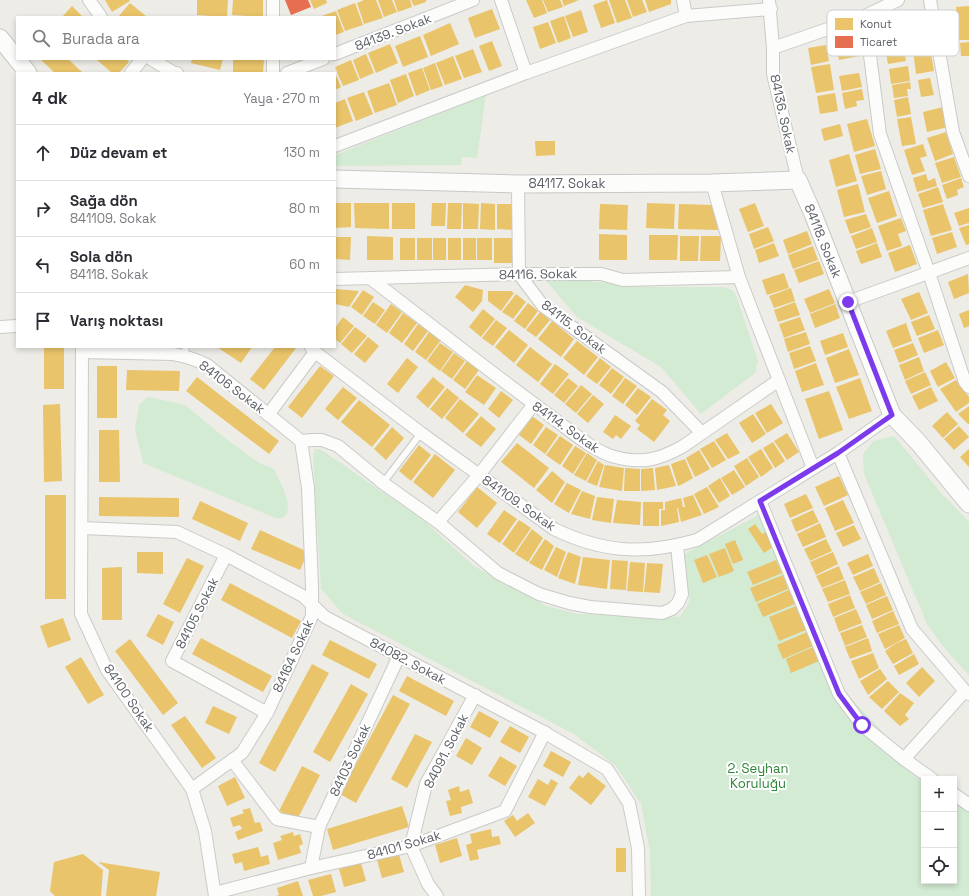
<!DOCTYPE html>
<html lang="tr">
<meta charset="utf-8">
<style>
body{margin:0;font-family:"Space Grotesk",sans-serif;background:#f2f2f3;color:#2b2b33}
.controls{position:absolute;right:12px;bottom:12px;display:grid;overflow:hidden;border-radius:0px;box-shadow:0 2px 6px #0003}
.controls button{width:36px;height:36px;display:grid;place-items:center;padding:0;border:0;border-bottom:1px solid #e1e1e2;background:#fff;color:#2b2b33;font:20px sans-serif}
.stop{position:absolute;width:12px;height:12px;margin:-9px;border:3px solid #7c3aed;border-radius:50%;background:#fff}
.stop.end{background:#7c3aed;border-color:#fff;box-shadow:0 1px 4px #0008}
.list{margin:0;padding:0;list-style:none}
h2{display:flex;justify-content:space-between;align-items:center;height:52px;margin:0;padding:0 16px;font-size:17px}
h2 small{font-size:13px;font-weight:400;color:#7c7c81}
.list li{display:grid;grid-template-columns:26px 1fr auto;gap:12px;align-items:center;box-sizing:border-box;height:56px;padding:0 16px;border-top:1px solid #e1e1e2}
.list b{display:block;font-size:15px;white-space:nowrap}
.list p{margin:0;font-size:13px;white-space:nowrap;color:#7c7c81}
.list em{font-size:13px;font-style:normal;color:#7c7c81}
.icon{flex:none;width:22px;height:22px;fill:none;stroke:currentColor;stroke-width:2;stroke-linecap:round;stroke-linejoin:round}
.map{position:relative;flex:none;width:969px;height:896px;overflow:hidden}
.search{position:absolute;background:#fff;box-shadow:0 2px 6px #0003;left:16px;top:16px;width:320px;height:44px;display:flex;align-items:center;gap:10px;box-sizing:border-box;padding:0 14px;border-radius:0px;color:#7c7c81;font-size:15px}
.panel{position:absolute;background:#fff;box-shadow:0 2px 6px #0003;left:16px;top:72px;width:320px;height:276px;border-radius:0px}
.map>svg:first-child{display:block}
.green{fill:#d3ebd2}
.homes{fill:#e9c46a}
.shops{fill:#e76f51}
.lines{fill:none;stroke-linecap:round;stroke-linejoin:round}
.lane-casing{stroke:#cacac9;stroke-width:8}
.street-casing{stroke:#cacac9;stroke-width:14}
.secondary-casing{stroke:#c8c8c8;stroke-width:19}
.lane{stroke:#fcfcfb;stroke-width:6}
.street{stroke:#fcfcfb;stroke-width:12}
.secondary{stroke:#fcfcfb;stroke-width:17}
.route{stroke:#7c3aed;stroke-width:5}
.labels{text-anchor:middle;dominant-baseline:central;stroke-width:4;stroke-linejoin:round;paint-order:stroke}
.street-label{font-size:13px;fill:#5c6066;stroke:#fff}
.park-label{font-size:13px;fill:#2c8536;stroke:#fff}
.key{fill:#fff;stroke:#cecfd1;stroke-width:1}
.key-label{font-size:11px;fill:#5c6066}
</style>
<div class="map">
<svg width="969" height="896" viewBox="0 0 969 896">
<rect width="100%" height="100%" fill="#edece7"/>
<!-- green -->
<g class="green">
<polygon points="486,95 477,158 462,157 461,165 335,166 335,155"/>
<polygon points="542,276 648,287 724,287 732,290 736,295 758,361 755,373 701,414 661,367 577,317"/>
<path d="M150,397L185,405L225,438L259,463L274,469C280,483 291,498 287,514L282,518H276L143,463L135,429L139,405L146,398Z"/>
<polygon points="894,436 941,493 969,522 969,675 946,650 927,624 864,474 863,454 873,441"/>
<polygon points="315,449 320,449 423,520 474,566 546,606 578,614 680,617 690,601 682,555 759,515 845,692 925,777 924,779 924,881 954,881 954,796 969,807 969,896 651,896 650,851 641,804 616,766 574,734 343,614 321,589 313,455"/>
</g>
<!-- homes -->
<g class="homes">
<polygon points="105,0 129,0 130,1 112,12"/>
<polygon points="197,0 228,0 227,17 197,15"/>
<polygon points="233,0 263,0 263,17 232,15"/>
<polygon points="310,0 326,0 327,3 314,9"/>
<polygon points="364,0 376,0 383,18 364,24 357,3"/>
<polygon points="378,0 392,0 397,12 384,17"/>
<polygon points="394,0 410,0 412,7 398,12"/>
<polygon points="411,0 426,0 426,2 414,6"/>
<polygon points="526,0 542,0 547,13 534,18"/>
<polygon points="543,0 560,0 563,7 548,12"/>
<polygon points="562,0 579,0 564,6"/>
<polygon points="607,0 615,23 601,28 593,5"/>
<polygon points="609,0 625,0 632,18 617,23"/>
<polygon points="627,0 642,0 647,12 633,17"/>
<polygon points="645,0 671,0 671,4 649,12"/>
<polygon points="130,3 147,17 118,17"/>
<polygon points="355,3 363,25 345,31 337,10"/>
<polygon points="72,6 83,17 62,17"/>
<polygon points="969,6 969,40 959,40 956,7"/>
<polygon points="492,9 500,29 475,38 468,18"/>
<polygon points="581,10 588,32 573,37 565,16"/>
<polygon points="336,11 344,32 335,35 335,17 319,17"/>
<polygon points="564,16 571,38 558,43 550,21"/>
<polygon points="548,22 556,43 540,49 533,27"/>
<polygon points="450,23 459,44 431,56 423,35"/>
<polygon points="901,35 906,61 888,64 883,38"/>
<polygon points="420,36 428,57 403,67 395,46"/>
<polygon points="855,40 859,56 839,60 835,44"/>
<polygon points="492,41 502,66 489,71 479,46"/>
<polygon points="969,42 969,56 961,56 960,43"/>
<polygon points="390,44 398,63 376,73 368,53"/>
<polygon points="826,45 829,61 811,65 808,48"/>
<polygon points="930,47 934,71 916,74 913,50"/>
<polygon points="473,49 482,72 464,78 455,56"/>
<polygon points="366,54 374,73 360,79 353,60"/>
<polygon points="453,56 462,79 445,85 436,63"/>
<polygon points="40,59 68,59 83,73 55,73"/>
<polygon points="96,59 126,59 129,62 119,73 112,73"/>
<polygon points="192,59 223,59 220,70 191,63"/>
<polygon points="233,59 264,59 263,73 233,72"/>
<polygon points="351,60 359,80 343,86 335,67"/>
<polygon points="435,63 443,86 431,90 423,68"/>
<polygon points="830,64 834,90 816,93 811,67"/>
<polygon points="908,66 910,81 891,84 889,69"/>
<polygon points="422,68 430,90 416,96 408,73"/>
<polygon points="335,73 341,87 335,90"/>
<polygon points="859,73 862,87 842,91 839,76"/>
<polygon points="406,74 414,96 398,103 390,80"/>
<polygon points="930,78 934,95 921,97 918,80"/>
<polygon points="910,82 911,89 907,89 908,96 894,98 892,85"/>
<polygon points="389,83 397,105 375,113 367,91"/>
<polygon points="862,89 864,100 856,101 857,106 845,109 842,93"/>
<polygon points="364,92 373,114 356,121 347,98"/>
<polygon points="835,93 838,111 820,114 817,96"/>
<polygon points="908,97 911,114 897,117 894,100"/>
<polygon points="345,99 353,121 335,128 335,103"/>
<polygon points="943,107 948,127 927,132 923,112"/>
<polygon points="911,117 916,144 902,146 897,119"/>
<polygon points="867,119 875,146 854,152 847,124"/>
<polygon points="840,124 843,136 824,141 821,129"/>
<polygon points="946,132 953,154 935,161 927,138"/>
<polygon points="535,141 555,141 555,155 536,156"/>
<polygon points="923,144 927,156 920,158 925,171 912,175 904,150"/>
<polygon points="875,149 881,169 860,174 855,155"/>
<polygon points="849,154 857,181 836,187 829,160"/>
<polygon points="954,157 961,177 942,183 935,163"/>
<polygon points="881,171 886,189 867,195 861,176"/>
<polygon points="926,174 928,181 935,178 937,186 917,192 913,178"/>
<polygon points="961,178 964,187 957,190 958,195 947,199 942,185"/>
<polygon points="858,184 865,212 844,217 837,190"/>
<polygon points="938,187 943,202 923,208 918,194"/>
<polygon points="889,191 897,216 877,223 868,198"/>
<polygon points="335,203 351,203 351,227 335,228"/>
<polygon points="354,203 389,203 389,229 355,228"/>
<rect x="392" y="203" width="23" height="26"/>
<polygon points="432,203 446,203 445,226 431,226"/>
<polygon points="448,203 462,203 461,229 447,229"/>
<polygon points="463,203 479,204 478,229 463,229"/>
<polygon points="481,203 495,204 495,230 480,229"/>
<polygon points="647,203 675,204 674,229 646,228"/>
<polygon points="755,203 764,226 748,232 739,209"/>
<polygon points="497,204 516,204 515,230 497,229"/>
<polygon points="600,204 628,205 627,230 599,229"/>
<polygon points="679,204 712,205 718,230 678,229"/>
<polygon points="943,204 952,230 931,236 923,210"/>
<polygon points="969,208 969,223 959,226 954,213"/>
<polygon points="866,214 871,227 850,234 845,220"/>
<polygon points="901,218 906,231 898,234 902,246 887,251 878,226"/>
<polygon points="969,225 969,244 966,245 959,228"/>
<polygon points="768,227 774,241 754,249 749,234"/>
<polygon points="872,228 877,242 856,249 851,236"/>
<polygon points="807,231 812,244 788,254 783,240"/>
<polygon points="952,232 957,247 937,254 932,238"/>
<polygon points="599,234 627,235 627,260 599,260"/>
<polygon points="649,235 678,235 677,260 649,260"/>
<polygon points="367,236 393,237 393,260 367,260"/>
<polygon points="680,236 699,236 698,261 680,261"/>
<polygon points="701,236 721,236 720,261 700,261"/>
<polygon points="336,237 351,237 350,260 336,259"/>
<rect x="400" y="238" width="15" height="22"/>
<rect x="417" y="238" width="15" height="22"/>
<rect x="433" y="238" width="13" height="22"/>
<rect x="448" y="238" width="13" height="22"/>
<rect x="463" y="238" width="13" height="22"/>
<rect x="477" y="238" width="15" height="22"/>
<rect x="494" y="238" width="21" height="25"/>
<polygon points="774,243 779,256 759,263 755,250"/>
<polygon points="877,243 882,257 861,264 856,251"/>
<polygon points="910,245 917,264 895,272 888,253"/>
<polygon points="813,246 818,260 793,269 788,255"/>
<polygon points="819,261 824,274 799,283 794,270"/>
<polygon points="784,273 789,288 767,295 762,280"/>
<polygon points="968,274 969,293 954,299 948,282"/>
<polygon points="465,285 483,290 482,301 473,312 455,297"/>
<polygon points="791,288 795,301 774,308 769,296"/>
<polygon points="335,289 359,291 349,307 335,304"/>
<polygon points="829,289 835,303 810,313 804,299"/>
<polygon points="363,290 374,297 362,315 351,307"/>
<polygon points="488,291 511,291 514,293 501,311 488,301"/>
<polygon points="919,292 928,313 911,320 901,299"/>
<polygon points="516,294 526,302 513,319 502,312"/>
<polygon points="373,302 385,310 375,324 363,316"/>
<polygon points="795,302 800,315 778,322 774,310"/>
<polygon points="528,303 538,311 525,329 514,321"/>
<polygon points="391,304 402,312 387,333 376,325"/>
<polygon points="835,304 840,318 815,328 810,314"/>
<polygon points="483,309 495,319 481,337 469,327"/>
<polygon points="969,310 969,326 964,328 959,314"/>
<polygon points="540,312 550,320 536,337 526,330"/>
<polygon points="403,313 417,323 402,343 389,333"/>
<polygon points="929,315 935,329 917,336 911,322"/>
<polygon points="343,317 354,326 340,343 335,339 335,328"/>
<polygon points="800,317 805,330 784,338 779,324"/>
<polygon points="496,320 507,328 493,346 482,338"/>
<polygon points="552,321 574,339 561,357 538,339"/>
<polygon points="906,323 912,341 893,348 886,331"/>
<polygon points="418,324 428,331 413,351 404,344"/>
<polygon points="355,327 367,336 352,353 341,344"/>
<polygon points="509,330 528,345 514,363 495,347"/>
<polygon points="938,330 944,345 924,353 918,338"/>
<polygon points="429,332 441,340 426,360 415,352"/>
<polygon points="806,332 810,344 788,352 784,339"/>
<polygon points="843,333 848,347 825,355 820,341"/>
<polygon points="368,337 379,346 365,363 354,354"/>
<polygon points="577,341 598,357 584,375 563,358"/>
<polygon points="440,343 453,352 440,371 427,361"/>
<polygon points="913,343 918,355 899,363 894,350"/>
<polygon points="810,346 816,361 794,369 789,353"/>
<rect x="44" y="347" width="20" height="42"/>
<polygon points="217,347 252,347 241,363"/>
<polygon points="275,347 295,347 296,348 264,390 250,379"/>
<polygon points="530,347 552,364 538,382 516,365"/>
<polygon points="849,349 859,375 835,383 826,358"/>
<polygon points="454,353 465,361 452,379 441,371"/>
<polygon points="919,357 924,371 905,380 899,365"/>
<polygon points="407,358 418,367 398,393 387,384"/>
<polygon points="600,358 611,367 597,384 586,376"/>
<polygon points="467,361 479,370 465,389 453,380"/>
<polygon points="946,362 955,378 938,387 930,371"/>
<polygon points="816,363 824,385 802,392 795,371"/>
<polygon points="555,364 569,374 553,394 540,384"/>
<rect x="97" y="366" width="20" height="52"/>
<polygon points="320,366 334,376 302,418 288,407"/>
<polygon points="612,368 624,377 611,394 599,385"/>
<polygon points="127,370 180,371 179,391 126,390"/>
<polygon points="925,372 931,385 911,394 905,381"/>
<polygon points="477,375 496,388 484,405 465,392"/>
<polygon points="197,377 279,441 269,454 186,391"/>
<polygon points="433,377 445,387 428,408 416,397"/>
<polygon points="568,378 578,386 564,403 554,395"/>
<polygon points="625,378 637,386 623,404 612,396"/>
<polygon points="860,378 872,411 849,419 836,387"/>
<polygon points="956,380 969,397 969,403 956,412 940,389"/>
<polygon points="581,385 592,394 576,413 565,404"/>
<polygon points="343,387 357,398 338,420 325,409"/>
<polygon points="931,387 938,401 919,410 912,396"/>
<polygon points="447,388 459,398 442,419 430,409"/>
<polygon points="638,388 651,397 637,415 625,405"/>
<polygon points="501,391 513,400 499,418 488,409"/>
<polygon points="829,391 843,430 819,439 805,399"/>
<polygon points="593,395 604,404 588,423 577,414"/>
<polygon points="460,399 479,414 463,433 445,418"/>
<polygon points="652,399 667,410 663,415 670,421 654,442 637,429 640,425 635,421"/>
<polygon points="359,400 390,425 372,447 341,422"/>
<polygon points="60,404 62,481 44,482 43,405"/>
<polygon points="771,404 783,423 767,433 755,413"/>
<polygon points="969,406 969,424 968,424 958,414"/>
<polygon points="947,412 958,424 943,438 932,426"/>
<polygon points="753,414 766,434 752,443 739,423"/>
<polygon points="615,415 631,426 621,439 616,435 613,439 603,432"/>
<polygon points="481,416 496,429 481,447 465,435"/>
<polygon points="532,416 544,425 531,444 519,435"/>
<polygon points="959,426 969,437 954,450 944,439"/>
<polygon points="392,427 404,438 386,460 374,449"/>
<polygon points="546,427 558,435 545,454 533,445"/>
<polygon points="99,430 119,430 120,482 99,482"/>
<polygon points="727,433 740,453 728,459 715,440"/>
<polygon points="787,433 799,452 787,460 774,441"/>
<polygon points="560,436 573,445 560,465 546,455"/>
<polygon points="714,441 726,460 712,468 700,449"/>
<polygon points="773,442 785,461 775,468 763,448"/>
<polygon points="517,443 549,468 534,488 501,462"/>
<polygon points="419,445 431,455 411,481 399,471"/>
<polygon points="575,446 586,453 573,474 562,466"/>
<polygon points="761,449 773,468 761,477 748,457"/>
<polygon points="969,449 969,467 960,457"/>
<polygon points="699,450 710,469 695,477 686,458"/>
<polygon points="587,453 597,460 586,481 574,475"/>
<polygon points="435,454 455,470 433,498 413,482"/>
<polygon points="747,458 759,477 746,486 734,466"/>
<polygon points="685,459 693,478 681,485 678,486 671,464"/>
<polygon points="598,461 604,465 597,486 587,482"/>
<polygon points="605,465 624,468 622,491 599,487"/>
<polygon points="669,465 676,486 657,490 655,468"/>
<polygon points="625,468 640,469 640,491 624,491"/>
<polygon points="653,468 655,490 641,491 641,469"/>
<polygon points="734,470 745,487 732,495 721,478"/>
<polygon points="552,471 565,482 552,503 536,490"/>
<polygon points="839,476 848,495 824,506 815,487"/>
<polygon points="720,478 730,496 719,503 708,486"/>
<polygon points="567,483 581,490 569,513 554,504"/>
<polygon points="477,487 497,503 477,528 458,512"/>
<polygon points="707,487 719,507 704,514 694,494"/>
<polygon points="582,491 595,496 590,519 571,514"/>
<polygon points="806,494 813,508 790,518 784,504"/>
<rect x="45" y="495" width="21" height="104"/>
<polygon points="693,495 702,515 681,522 678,508 677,508 679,522 661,526 661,510 665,510 665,502 681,498 683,507 685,507 683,498"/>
<polygon points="99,497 179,498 179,517 99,516"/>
<polygon points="597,497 614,499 611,523 592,520"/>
<polygon points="617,500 641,502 640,525 613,523"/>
<polygon points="843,500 854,523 835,531 825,508"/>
<polygon points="200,501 248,523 240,541 192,519"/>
<polygon points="643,502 663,502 663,509 659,509 659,526 643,526"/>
<polygon points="504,510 517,519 500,543 487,534"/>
<polygon points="813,510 819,522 796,532 791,520"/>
<polygon points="519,520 531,528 514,553 502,544"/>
<polygon points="820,523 826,537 803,547 797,534"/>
<polygon points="755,524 762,534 767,531 776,545 764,553 748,529"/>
<polygon points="854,525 861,539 843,547 836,533"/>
<polygon points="532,529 543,538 528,562 515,554"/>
<polygon points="260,530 308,552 300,570 251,549"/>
<polygon points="545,539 554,546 542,570 529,563"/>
<polygon points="826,539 832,551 810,561 804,549"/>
<polygon points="735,540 743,560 733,564 725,544"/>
<polygon points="556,547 566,552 557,577 544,570"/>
<polygon points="725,548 734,571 719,577 709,554"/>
<polygon points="137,552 163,552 163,574 137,573"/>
<polygon points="568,552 581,557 575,584 558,578"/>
<polygon points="833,552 838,564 816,575 810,562"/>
<polygon points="868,554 873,566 853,575 847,563"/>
<polygon points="707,555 717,577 703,583 694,560"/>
<polygon points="583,557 610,560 607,589 578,585"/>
<polygon points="187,558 204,566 180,613 163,604"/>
<polygon points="612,560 628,561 626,590 610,589"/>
<polygon points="776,560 782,573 753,585 747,572"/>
<polygon points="630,562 645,563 643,592 627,591"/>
<polygon points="647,563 663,564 660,593 644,592"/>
<polygon points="839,566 844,579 822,588 816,576"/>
<polygon points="122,567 122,620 102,620 102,568"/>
<polygon points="874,568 880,582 860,591 853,577"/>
<polygon points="783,575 788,589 756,602 750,588"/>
<polygon points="845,580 850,594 828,602 822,589"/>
<polygon points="230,583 301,621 292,638 221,600"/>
<polygon points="881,583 886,595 866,604 860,592"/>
<polygon points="789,590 795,604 763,617 757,604"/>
<polygon points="850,595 855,608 833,617 828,604"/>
<polygon points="887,596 893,610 872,619 866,605"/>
<polygon points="796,606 806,630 779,641 769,617"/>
<polygon points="856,609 862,623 839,632 834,618"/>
<polygon points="893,611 899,624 877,633 872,621"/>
<polygon points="158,614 174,622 163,645 146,636"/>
<polygon points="63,618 71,640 48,648 40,626"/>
<polygon points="862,625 867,637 845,646 840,633"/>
<polygon points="899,625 905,638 885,649 878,634"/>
<polygon points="807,632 813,646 783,659 777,645"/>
<polygon points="201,638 272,676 263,692 192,654"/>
<polygon points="868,638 872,651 850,659 845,647"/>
<polygon points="130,639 178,703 163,715 115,651"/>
<polygon points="906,639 913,653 893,664 885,651 895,644"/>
<polygon points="330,640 377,664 369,679 322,655"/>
<polygon points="813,647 819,661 791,673 786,659"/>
<polygon points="873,653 879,668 859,679 851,661"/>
<polygon points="914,654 919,664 899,675 894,666"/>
<polygon points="81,657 104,695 88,704 65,667"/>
<polygon points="312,664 329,673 275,772 259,763"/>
<polygon points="922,667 935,681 919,697 906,683"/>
<polygon points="880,669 887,679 868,695 860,681"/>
<polygon points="407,676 454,701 446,716 399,691"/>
<polygon points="888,681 899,692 882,709 869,697"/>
<polygon points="351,684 368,694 330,762 313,752"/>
<polygon points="900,693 914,703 905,715 909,719 900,726 884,711"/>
<polygon points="393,695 410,704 356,803 340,794"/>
<polygon points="213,706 237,717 229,734 205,723"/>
<polygon points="479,711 499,722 490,738 470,727"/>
<polygon points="185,716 216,758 202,768 171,725"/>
<polygon points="510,726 529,737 520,753 500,742"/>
<polygon points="415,734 432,742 407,788 391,779"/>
<polygon points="466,738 482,748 472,765 456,756"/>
<polygon points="551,751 571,762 563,777 543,766"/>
<polygon points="500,756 517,766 505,786 488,776"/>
<polygon points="302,766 320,775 297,820 279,811"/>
<polygon points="588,772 606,786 591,805 569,788 579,775 583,778"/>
<polygon points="235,777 245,798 227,806 218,786"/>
<polygon points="538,779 548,785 551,779 558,783 545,806 528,797"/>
<polygon points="459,786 460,792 469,789 473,803 461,807 462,813 450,816 446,801 451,800 448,790"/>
<polygon points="402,806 409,827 333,850 327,829"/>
<polygon points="250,808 255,823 260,822 263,831 238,840 235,832 242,829 240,825 233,827 230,818 244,813 242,810"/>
<polygon points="528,813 535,823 515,837 504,821 513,815 517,821"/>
<polygon points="491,829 492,837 499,836 501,844 477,850 479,859 470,861 466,845 472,843 470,834"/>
<polygon points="293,832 294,836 300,834 303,844 299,846 301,853 278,860 273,843 282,840 280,836"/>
<polygon points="457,838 462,856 440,863 435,845"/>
<polygon points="258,847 261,857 268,855 270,864 244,871 242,862 235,864 232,854"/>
<rect x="616" y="848" width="10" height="24"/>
<polygon points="83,854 103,870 101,896 55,896 50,891 54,862"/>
<polygon points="399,854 404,872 382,878 377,860"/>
<polygon points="98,862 160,872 156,896 106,896 109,870"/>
<polygon points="361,863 366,881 344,887 339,869"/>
<polygon points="331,874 336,892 321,896 313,896 308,880"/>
<polygon points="298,881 303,896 276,896 279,895 277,888"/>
</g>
<!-- shops -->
<polygon class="shops" points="285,0 308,0 311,7 291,15"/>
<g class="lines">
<defs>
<g id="lane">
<polyline points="184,356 186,347"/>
<polyline points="383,483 421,433"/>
</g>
<g id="street">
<polyline points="89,0 101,17"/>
<polyline points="501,0 526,73"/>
<polyline points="683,0 686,16"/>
<polyline points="769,0 773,48 773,74 798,180"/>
<polyline points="930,0 953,132 969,176"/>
<polyline points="865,16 880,134 929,273 965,382 969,387"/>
<polyline points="273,17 273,0"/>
<polyline points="773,48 865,16 898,0"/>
<polyline points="335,54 473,0"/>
<polyline points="151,59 174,73 177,73"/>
<polyline points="131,73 142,59"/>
<polyline points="273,73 273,59"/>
<polyline points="287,73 323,59"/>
<polyline points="335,146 526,73 686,16 771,9"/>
<polyline points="712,183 739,277 813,468"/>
<polyline points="518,184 519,274 543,306 662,392 702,433"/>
<polyline points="335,279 519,274 601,274 623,280 739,277"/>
<path d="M371,279C430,324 489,371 549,415C567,428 594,452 615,457C642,464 658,460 682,447L779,380"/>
<polyline points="848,302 969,258"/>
<polyline points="0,327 17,326"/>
<polyline points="82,347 81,614 107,670 192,789 205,831 215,896"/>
<path d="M82,352L173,354C185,356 195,359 207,365L301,441"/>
<path d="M315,352L421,433L554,529C604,553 644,555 697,540L838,453L892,415"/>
<polyline points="268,415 315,352 311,347"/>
<polyline points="301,441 312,440 322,440 338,446 383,483 438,522 498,573 539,594 569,603 590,607 662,613 672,609 678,603 682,594 677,546"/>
<polyline points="838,453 912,629 965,691 969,694"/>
<polyline points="760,501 839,694 862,725 904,759 932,779"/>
<polyline points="438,522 479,475 534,404"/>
<polyline points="82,528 177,532 226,555 303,596 325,617 540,730 607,769 629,803 638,848 639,896"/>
<polyline points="226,555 172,661 267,713"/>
<polyline points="904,759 965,691"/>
<polyline points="232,760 277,819 319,827"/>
<polyline points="192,789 242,753 267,713 312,616 312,586 308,488 301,441"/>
<polyline points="954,794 969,805"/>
<polyline points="311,868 319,827 399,656"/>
<polyline points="215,893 311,868 411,846 505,811 545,732"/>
<polyline points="437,896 428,884 411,846 426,784 475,695"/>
</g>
<g id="secondary">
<polyline points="0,38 28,73"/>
<polyline points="335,179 518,184 712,183 798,180 813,214 892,415 918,442 969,504"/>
</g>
</defs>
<!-- lane casing -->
<use href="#lane" class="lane-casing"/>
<!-- street casing -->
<use href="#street" class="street-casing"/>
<!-- secondary casing -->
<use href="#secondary" class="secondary-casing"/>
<!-- lane -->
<use href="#lane" class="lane"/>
<!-- street -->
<use href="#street" class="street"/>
<!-- secondary -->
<use href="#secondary" class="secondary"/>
</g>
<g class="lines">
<!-- route -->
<polyline class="route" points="848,302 892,415 838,453 760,501 839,694 862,725"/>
</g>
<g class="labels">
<!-- street labels -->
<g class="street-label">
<text transform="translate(393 32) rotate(-21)">84139. Sokak</text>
<text transform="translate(783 114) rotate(78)">84136. Sokak</text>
<text x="567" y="183">84117. Sokak</text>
<text transform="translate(823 241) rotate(68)">84118. Sokak</text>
<text transform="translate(538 274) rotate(-1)">84116. Sokak</text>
<text transform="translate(574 327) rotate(38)">84115. Sokak</text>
<text transform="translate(232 387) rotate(37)">84106 Sokak</text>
<text transform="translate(566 427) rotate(35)">84114. Sokak</text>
<text transform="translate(519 503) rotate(35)">841109. Sokak</text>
<text transform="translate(197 613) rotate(-63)">84105 Sokak</text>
<text transform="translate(293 656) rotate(-65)">84164 Sokak</text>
<text transform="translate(408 661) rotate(28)">84082. Sokak</text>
<text transform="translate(129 698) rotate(56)">84100 Sokak</text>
<text transform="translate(446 751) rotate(-63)">84091. Sokak</text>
<text transform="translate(350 760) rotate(-65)">84103 Sokak</text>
<text transform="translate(404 845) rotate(-16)">84101 Sokak</text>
</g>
<!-- park labels -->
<g class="park-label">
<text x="758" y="768">2. Seyhan<tspan x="758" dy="15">Koruluğu</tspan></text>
</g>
</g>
<!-- legend -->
<rect x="827" y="10" width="132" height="46" rx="6" class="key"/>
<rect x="835" y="18" width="18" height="12" fill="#e9c46a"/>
<rect x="835" y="36" width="18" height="12" fill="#e76f51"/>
<g class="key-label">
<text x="860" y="28">Konut</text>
<text x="860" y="46">Ticaret</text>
</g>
</svg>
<div class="controls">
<button>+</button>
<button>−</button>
<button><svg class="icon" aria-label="locate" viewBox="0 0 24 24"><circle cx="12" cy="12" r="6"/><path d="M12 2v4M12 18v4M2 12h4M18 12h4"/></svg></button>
</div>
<div class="stop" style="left:862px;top:725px"></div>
<div class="stop end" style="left:848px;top:302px"></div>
<div class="search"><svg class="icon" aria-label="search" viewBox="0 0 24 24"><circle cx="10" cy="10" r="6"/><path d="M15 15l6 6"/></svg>Burada ara</div>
<section class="panel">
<h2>4 dk<small>Yaya · 270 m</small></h2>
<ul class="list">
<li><svg class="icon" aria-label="ahead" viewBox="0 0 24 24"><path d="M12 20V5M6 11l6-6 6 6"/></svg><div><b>Düz devam et</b></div><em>130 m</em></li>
<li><svg class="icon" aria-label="right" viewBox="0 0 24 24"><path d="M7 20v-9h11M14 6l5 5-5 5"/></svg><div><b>Sağa dön</b><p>841109. Sokak</p></div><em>80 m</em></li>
<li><svg class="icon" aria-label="left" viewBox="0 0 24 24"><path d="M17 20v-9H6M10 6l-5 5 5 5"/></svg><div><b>Sola dön</b><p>84118. Sokak</p></div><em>60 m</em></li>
<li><svg class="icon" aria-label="arrive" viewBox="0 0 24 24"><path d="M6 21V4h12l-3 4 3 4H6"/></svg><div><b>Varış noktası</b></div></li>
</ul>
</section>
</div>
